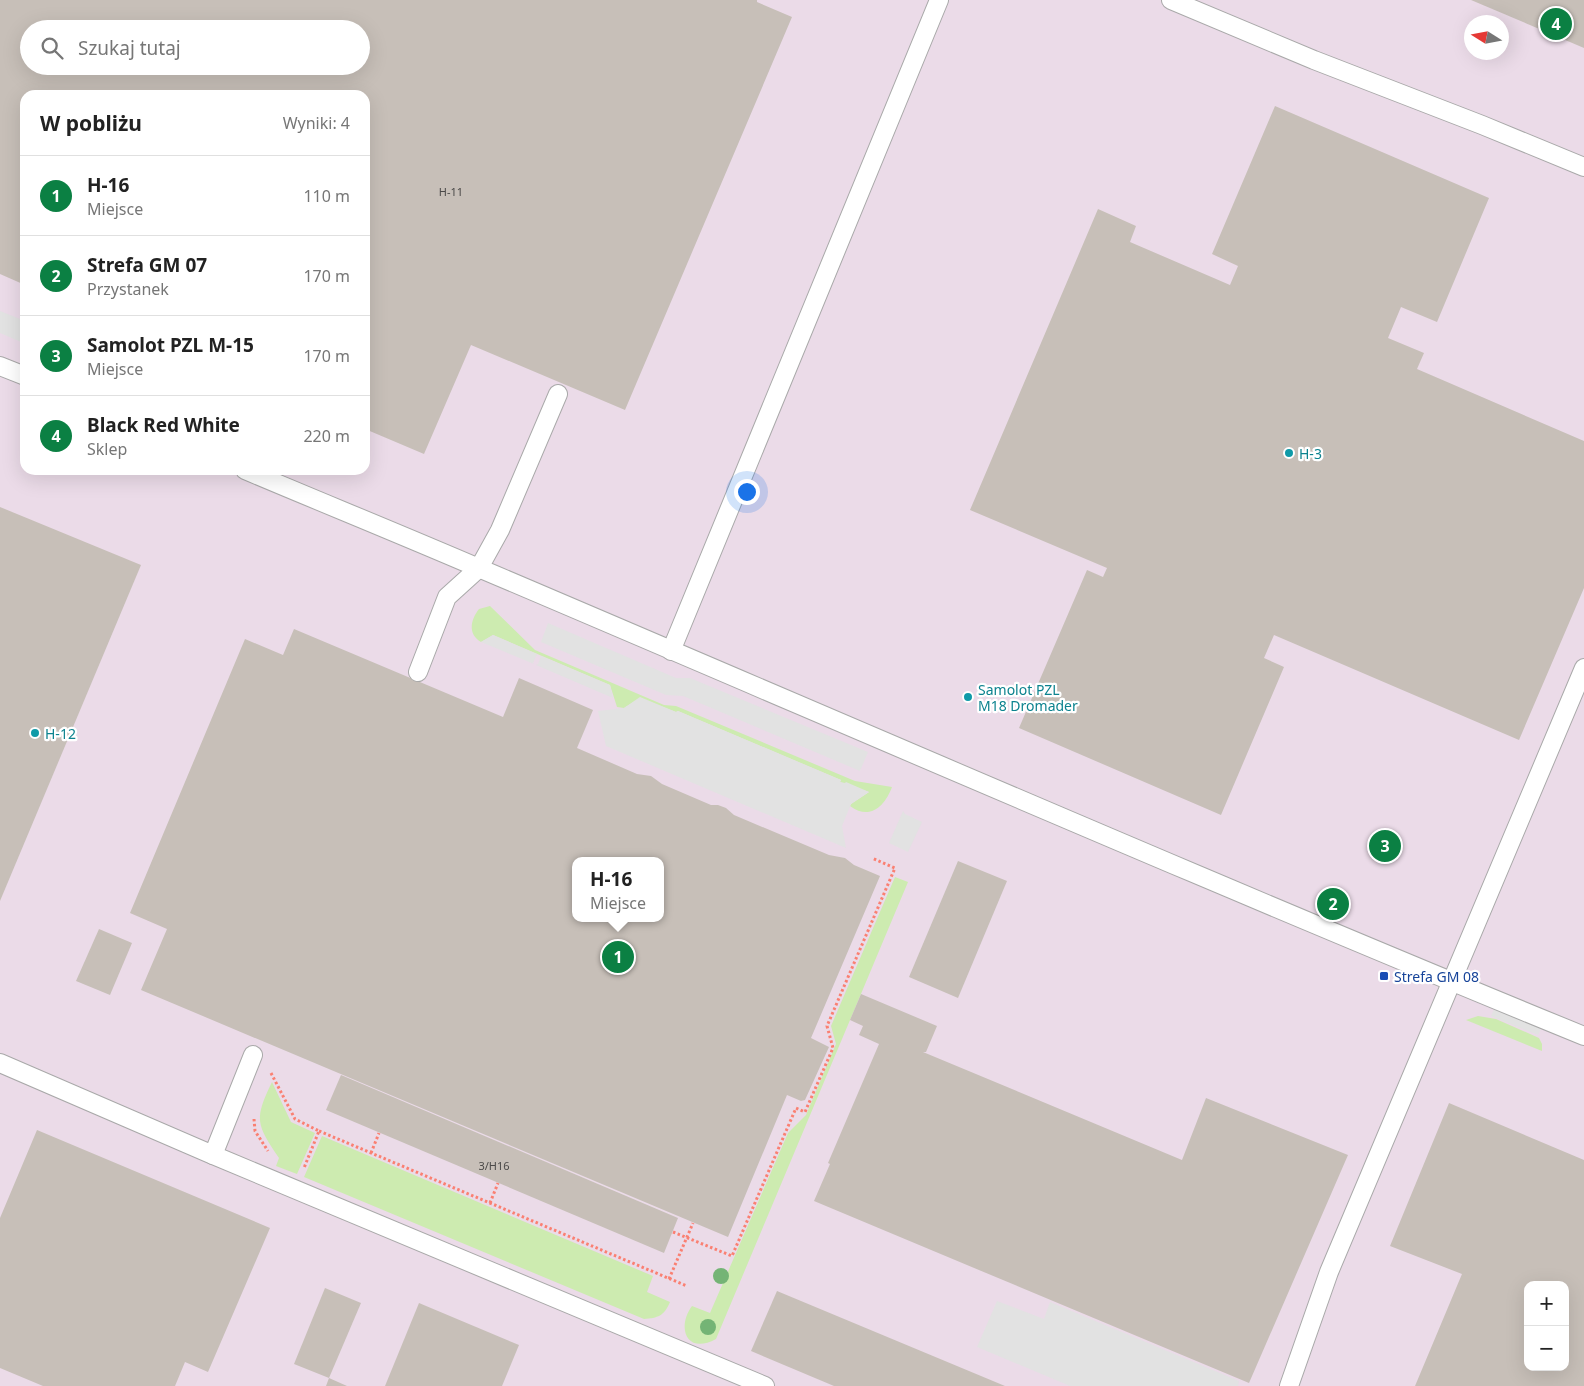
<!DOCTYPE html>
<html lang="pl">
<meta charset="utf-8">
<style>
body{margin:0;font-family:"Noto Sans",sans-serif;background:#f2f2f2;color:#222}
.controls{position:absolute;right:15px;bottom:15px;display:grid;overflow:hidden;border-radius:10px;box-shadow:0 5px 20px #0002}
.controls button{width:45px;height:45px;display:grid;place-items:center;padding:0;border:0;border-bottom:1px solid #e0e0e0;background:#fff;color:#222;font:25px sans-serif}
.compass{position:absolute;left:1464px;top:15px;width:45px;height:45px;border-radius:50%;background:#fff;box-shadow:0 5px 20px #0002;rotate:281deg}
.you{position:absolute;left:746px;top:491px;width:18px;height:18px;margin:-12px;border:4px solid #fff;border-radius:50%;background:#1a73e8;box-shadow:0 0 0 8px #1a73e833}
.badge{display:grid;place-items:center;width:32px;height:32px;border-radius:50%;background:#0b8043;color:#fff;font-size:16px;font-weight:700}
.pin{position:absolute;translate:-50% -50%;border:2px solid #fff;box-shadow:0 1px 5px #0006}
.popup{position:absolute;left:572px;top:857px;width:92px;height:65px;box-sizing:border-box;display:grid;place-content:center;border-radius:10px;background:#fff;filter:drop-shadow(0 1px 4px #0005);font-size:16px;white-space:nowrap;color:#767676}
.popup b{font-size:19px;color:#222}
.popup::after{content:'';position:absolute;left:50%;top:100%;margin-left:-10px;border:10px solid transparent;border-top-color:#fff}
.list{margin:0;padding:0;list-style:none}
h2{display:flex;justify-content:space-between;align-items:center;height:65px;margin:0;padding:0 20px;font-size:21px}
h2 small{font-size:16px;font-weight:400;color:#767676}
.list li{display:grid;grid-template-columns:32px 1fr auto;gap:15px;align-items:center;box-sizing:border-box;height:80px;padding:0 20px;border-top:1px solid #e0e0e0}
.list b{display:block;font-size:19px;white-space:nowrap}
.list p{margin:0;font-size:16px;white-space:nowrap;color:#767676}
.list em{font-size:16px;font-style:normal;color:#767676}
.icon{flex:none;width:28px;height:28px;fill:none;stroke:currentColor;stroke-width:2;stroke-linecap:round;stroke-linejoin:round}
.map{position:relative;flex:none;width:1584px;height:1386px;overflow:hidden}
.search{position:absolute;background:#fff;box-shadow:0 5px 20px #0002;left:20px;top:20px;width:350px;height:55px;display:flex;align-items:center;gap:12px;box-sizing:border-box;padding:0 18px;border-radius:28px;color:#767676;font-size:19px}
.panel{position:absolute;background:#fff;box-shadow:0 5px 20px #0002;left:20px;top:90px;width:350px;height:385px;border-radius:15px}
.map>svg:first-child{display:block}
.industrial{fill:#ebdbe8;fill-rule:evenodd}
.grass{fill:#cdebb0}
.parking{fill:#e2e2e2}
.building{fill:#c7bfb8;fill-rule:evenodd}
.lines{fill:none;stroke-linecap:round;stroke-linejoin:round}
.service-casing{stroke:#a9a9a9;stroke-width:20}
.path{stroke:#fa8072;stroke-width:3;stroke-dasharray:2.5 2.5;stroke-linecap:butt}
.service{stroke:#fff;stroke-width:18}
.tree{fill:#74b475}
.culture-dot{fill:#0f9aa8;stroke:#fff;stroke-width:2}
.transit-dot{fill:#1a4fb4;stroke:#fff;stroke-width:2}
.labels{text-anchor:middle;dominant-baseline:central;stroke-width:4.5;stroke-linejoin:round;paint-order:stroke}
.number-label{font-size:11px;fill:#4b4948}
.culture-label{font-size:14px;fill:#0d838f;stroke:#fff;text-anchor:start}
.transit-label{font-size:14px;fill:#164399;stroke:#fff;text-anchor:start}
</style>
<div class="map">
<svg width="1584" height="1386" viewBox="0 0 1584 1386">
<rect width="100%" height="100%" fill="#f2efe9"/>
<!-- industrial -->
<path class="industrial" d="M0,0H1584V1386H0ZM1472,22H1502V52H1472ZM29,29H361V66H29ZM25,95H365V470H25ZM576,861H660V918H576ZM1528,1285H1565V1367H1528Z"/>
<!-- grass -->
<g class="grass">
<path d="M490,606L535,650L664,705L676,706L855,781L892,787C885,806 870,821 850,806L851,804L869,792L840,782L841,780L678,711L676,712L640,698L624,708L617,707L610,685L493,635L481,642C467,634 471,619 479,609Z"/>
<path d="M895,877L908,882L716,1339C687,1355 676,1328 692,1306L710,1313L788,1133L806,1115L836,1044L831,1026Z"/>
<polygon points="1478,1016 1496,1019 1539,1038 1542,1044 1542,1051 1466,1020"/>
<path d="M272,1082L291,1122L315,1133L297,1174L276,1166L279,1158C256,1124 254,1119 272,1082Z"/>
<path d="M322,1136L653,1276L647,1292L670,1302C664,1316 658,1318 644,1319L304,1177Z"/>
</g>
<!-- parking -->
<g class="parking">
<polygon points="0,311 25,321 25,333 21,342 0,333"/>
<polygon points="548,623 676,678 690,678 868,752 860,771 683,696 666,695 541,642"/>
<polygon points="493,635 537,654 533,663 534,664 481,642"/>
<polygon points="541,656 610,685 613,698 536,665 538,664"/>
<polygon points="640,697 676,712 678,711 841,780 840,782 845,783 846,782 869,792 851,804 842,826 846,848 606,746 598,711 624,708"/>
<polygon points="903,811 905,814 922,822 908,852 889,843"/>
<polygon points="1495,1007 1542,1027 1538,1035 1491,1016"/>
<polygon points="997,1301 1044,1319 1050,1302 1239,1381 1238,1386 1070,1386 977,1347"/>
</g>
<!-- building -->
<g class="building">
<path d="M0,0H757V2L792,17L625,410L471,345L424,454L365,429V95H25V285L0,274ZM29,29H361V66H29Z"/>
<polygon points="1471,0 1584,0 1584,48"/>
<polygon points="1275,106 1489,198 1437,322 1401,307 1388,338 1424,353 1417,369 1584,441 1584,588 1519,740 1274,635 1264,658 1284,667 1221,815 1019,728 1087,570 1103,577 1107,568 970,510 1098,209 1136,226 1130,242 1230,285 1238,266 1212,254"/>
<polygon points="0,507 141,565 0,901"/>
<path d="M294,629L503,717L519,678L593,710L577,748L637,774L651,776L662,784L711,805H718L726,808L734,815L829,855L845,858L854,865L880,876L811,1038L829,1047L805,1100L801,1101L787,1095L728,1237L141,990L167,929L130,913L245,639L283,655ZM576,861H660V918H576Z"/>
<polygon points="958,861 1007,881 958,998 909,977"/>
<polygon points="99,929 132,943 110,995 76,981"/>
<polygon points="861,994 937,1026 926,1052 923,1052 1182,1160 1206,1098 1348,1155 1249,1383 814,1201 830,1164 828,1163 879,1044 859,1035 863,1026 850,1020"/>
<polygon points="341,1075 678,1218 664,1253 326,1110"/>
<path d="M1449,1103L1584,1160V1386H1415L1462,1274L1390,1246ZM1528,1285H1565V1367H1528Z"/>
<polygon points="37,1130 270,1228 208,1372 185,1362 175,1386 43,1386 0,1368 0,1218"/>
<polygon points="325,1288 361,1303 329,1378 294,1364"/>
<polygon points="777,1291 1005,1386 834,1386 751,1351"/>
<polygon points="419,1303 519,1345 502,1386 385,1386"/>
<polygon points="329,1378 347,1386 326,1386"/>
</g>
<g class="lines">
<defs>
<g id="service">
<polyline points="1171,0 1314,60 1482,125 1584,167"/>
<polyline points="0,366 25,376"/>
<path d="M245,470C323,503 402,535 481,569C848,725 1215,885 1584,1036"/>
<polyline points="671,651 939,0"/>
<polyline points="418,672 447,597 479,568 500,530 558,394"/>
<polyline points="253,1055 213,1155 765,1386"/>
<polyline points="0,1063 213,1155"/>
<polyline points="1289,1386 1329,1272 1584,668"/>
</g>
</defs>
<!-- service casing -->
<use href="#service" class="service-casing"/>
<!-- path -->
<g class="path">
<polyline points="271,1073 295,1119 319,1131 304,1168"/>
<polyline points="254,1119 255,1131 268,1151"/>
<polyline points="319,1131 687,1286"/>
<polyline points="371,1153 379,1133"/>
<polyline points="490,1203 498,1183"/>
<polyline points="673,1232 732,1256 796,1108 805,1112 833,1048 827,1026 895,868 872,858"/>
<polyline points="669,1279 693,1223"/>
</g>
<!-- service -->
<use href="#service" class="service"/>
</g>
<!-- trees -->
<g class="tree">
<circle cx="721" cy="1276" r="8"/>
<circle cx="708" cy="1327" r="8"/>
</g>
<!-- markers -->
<g class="culture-dot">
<circle cx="1289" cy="453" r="5"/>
<circle cx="968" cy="697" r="5"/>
<circle cx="35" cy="733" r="5"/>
</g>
<rect class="transit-dot" x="1379" y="971" width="10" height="10" rx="2.5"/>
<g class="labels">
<!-- number labels -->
<g class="number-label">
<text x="451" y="191">H-11</text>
<text x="494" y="1165">3/H16</text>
</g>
<!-- culture labels -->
<g class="culture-label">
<text x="1299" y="453">H-3</text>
<text x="978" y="689">Samolot PZL<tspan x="978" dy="16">M18 Dromader</tspan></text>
<text x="45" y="733">H-12</text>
</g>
<!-- transit labels -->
<g class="transit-label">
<text x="1394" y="976">Strefa GM 08</text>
</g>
</g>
</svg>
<div class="controls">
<button>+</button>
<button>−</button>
</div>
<svg class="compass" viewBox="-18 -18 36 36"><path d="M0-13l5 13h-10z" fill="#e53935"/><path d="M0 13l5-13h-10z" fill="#767676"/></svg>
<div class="you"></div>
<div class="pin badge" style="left:618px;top:957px">1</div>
<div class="popup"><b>H-16</b>Miejsce</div>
<div class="pin badge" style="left:1333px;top:904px">2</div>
<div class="pin badge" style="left:1385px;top:846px">3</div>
<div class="pin badge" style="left:1556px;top:24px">4</div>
<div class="search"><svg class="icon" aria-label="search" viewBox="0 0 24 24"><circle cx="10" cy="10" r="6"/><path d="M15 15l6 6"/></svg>Szukaj tutaj</div>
<section class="panel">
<h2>W pobliżu<small>Wyniki: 4</small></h2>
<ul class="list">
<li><span class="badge">1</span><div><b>H-16</b><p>Miejsce</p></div><em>110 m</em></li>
<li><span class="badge">2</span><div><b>Strefa GM 07</b><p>Przystanek</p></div><em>170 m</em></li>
<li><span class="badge">3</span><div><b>Samolot PZL M-15</b><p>Miejsce</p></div><em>170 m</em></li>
<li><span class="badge">4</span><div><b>Black Red White</b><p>Sklep</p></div><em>220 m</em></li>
</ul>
</section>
</div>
